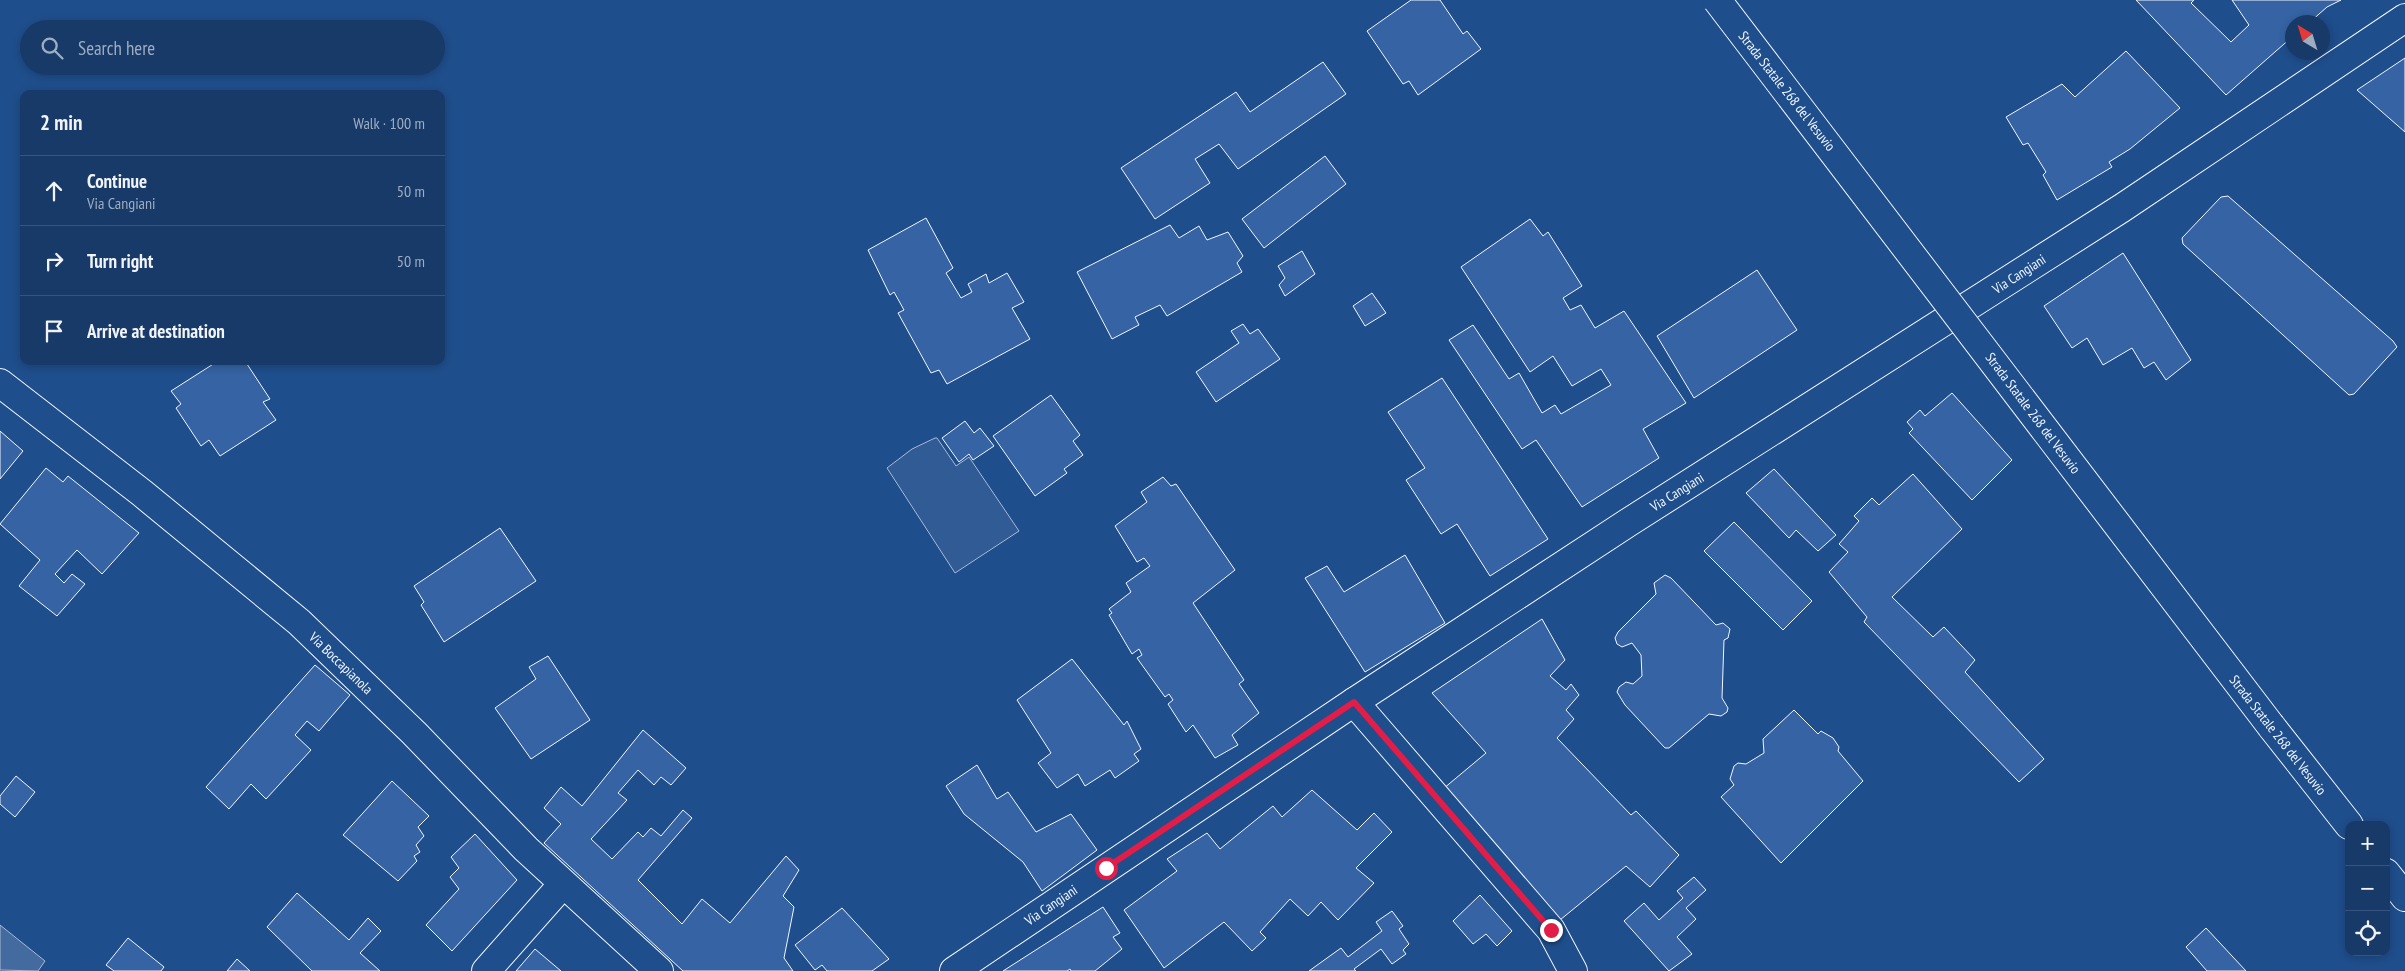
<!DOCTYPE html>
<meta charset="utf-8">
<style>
body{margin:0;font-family:"PT Sans Narrow",sans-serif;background:#20416f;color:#f1f3f6}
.controls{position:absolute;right:15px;bottom:15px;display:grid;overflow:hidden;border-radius:10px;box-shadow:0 2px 8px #0003}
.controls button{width:45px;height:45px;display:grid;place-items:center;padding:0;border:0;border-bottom:1px solid #36547d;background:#173a69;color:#f1f3f6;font:25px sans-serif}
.compass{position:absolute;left:2285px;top:15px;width:45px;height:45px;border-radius:50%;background:#173a69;box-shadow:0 2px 8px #0003;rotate:322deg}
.stop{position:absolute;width:15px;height:15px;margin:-11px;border:4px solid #e11d48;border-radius:50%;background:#fff}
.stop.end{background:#e11d48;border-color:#fff;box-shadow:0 1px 5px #0008}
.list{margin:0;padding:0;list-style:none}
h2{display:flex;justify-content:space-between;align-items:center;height:65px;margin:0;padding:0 20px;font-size:21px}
h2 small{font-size:16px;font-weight:400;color:#9eadc0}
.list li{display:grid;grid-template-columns:32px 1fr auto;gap:15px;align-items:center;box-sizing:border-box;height:70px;padding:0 20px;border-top:1px solid #36547d}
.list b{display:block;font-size:19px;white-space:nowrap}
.list p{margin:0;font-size:16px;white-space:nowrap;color:#9eadc0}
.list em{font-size:16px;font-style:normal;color:#9eadc0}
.icon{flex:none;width:28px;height:28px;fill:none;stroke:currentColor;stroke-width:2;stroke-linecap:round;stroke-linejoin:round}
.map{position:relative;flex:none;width:2405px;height:971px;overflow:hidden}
.search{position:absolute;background:#173a69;box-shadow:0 2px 8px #0003;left:20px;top:20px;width:425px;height:55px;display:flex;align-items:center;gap:12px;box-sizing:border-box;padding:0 18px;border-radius:28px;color:#9eadc0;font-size:19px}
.panel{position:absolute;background:#173a69;box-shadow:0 2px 8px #0003;left:20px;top:90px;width:425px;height:275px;border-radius:10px}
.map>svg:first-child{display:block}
.built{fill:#305b95;stroke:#a8bbd7}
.water{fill:#446ba0;stroke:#a8bbd7}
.building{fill:#3563a3;stroke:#f2f6ff}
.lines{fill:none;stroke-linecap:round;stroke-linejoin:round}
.minor-casing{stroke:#f2f6ff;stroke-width:30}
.tertiary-casing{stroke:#f2f6ff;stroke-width:30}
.trunk-casing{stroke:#f2f6ff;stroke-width:30}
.minor{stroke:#1f4e8c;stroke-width:28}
.tertiary{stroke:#1f4e8c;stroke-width:28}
.trunk{stroke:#1f4e8c;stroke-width:28}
.trunk-bridge-casing{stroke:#f2f6ff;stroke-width:30;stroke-linecap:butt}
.trunk-bridge{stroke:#1f4e8c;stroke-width:28}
.route{stroke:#e11d48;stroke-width:6}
.labels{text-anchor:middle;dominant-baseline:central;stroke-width:4;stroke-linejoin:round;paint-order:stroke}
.street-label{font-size:14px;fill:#f2f6ff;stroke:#1f4e8c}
</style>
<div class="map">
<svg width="2405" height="971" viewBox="0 0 2405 971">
<rect width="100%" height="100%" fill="#1f4e8c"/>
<!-- built -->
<polygon class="built" points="935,438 937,438 956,466 969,457 1019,531 955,573 887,468 912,449"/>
<!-- water -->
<polygon class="water" points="0,925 45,961 38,971 0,970"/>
<!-- building -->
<g class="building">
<polygon points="1411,0 1440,0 1463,34 1467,31 1481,49 1418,95 1409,81 1403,84 1367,31"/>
<polygon points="2136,0 2194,0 2191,3 2231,42 2249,25 2232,0 2341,0 2327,7 2310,22 2292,22 2292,37 2226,95"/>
<polygon points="2126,51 2180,108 2130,149 2109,162 2112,167 2057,200 2043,175 2046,172 2028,143 2023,145 2006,117 2062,84 2075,97"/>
<polygon points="2405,58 2405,132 2357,90"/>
<polygon points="1323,62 1346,94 1238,169 1219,144 1195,159 1210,183 1155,219 1121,168 1236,92 1250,112"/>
<polygon points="1325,156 1346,184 1264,248 1242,219"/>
<polygon points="2228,196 2393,341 2397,347 2354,394 2349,395 2183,244 2182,238 2221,197"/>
<polygon points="926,218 953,268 946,273 961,298 972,292 968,284 986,274 989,283 1007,273 1024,302 1012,308 1030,339 947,384 939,370 931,373 898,313 904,310 894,292 890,295 868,250"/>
<polygon points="1530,219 1543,236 1548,232 1582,286 1563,298 1570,310 1581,305 1595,328 1624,311 1686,403 1643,429 1659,458 1582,507 1536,440 1522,449 1449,340 1473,325 1509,379 1519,373 1542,413 1555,405 1561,414 1611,385 1601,369 1572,386 1553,356 1530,372 1461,267"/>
<polygon points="1170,225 1179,238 1199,226 1207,240 1228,232 1243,256 1237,263 1242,272 1167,316 1160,305 1135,317 1139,325 1112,339 1077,272"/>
<polygon points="1302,251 1315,274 1285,296 1279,285 1285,278 1278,266"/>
<polygon points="2123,253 2191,360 2166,380 2154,362 2144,368 2132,348 2103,365 2087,338 2072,348 2044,306"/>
<polygon points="1757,270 1797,330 1694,398 1657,336"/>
<polygon points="1372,293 1386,313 1365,326 1353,306"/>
<polygon points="1243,324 1250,334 1258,329 1280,359 1216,402 1196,372 1239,343 1231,331"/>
<polygon points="218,361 245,361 270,399 263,402 276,420 220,456 209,440 201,446 176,408 181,404 171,391"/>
<polygon points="1442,378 1548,539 1490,576 1457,524 1441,534 1406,480 1425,468 1388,412"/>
<polygon points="1952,393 2012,460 1972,500 1909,433 1913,429 1907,422 1920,410 1925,416"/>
<polygon points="1051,395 1080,435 1073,441 1083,455 1064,469 1067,473 1035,496 993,436"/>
<polygon points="965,421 974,433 980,428 994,446 973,460 969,454 959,462 942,438"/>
<polygon points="0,431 23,451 0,479"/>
<polygon points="46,468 63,482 68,476 139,533 102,574 77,550 55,574 64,583 72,574 85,584 57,616 19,586 40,560 0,524"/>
<polygon points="1774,469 1836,535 1818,551 1796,530 1789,538 1746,493"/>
<polygon points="1913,474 1962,529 1892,597 1933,637 1944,627 1975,660 1965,672 2044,759 2019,782 1864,622 1867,617 1829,572 1848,552 1839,544 1859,521 1854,516 1872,498 1879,505"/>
<polygon points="1163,477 1171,486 1176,484 1235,570 1193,603 1244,680 1239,684 1259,713 1232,735 1238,745 1215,758 1193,725 1186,732 1168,704 1173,700 1169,694 1165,697 1137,658 1142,655 1139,649 1132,654 1109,615 1112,613 1109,609 1131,592 1126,583 1150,566 1144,558 1137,562 1115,526 1147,502 1141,492"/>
<polygon points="1734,522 1812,601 1783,630 1704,551"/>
<polygon points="500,528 536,581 444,642 421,605 424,602 414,586"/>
<polygon points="1405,555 1445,623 1365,672 1305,578 1327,566 1344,592"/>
<polygon points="1665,575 1671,578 1716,625 1723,623 1730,629 1728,638 1724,640 1722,698 1728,708 1727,712 1721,716 1709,714 1669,748 1665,748 1625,705 1617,692 1619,687 1626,682 1633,684 1642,676 1641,655 1632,643 1622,647 1617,644 1615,638 1618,632 1656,594 1654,583"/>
<polygon points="1542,619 1565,660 1550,676 1566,690 1571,684 1579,695 1566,710 1574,719 1557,738 1631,815 1636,811 1679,855 1650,887 1626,866 1560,920 1443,789 1486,753 1432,693"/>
<polygon points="548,656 590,720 531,759 495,708 536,679 529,667"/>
<polygon points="1072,659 1124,725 1127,721 1141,749 1134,754 1139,761 1115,778 1110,770 1085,786 1078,774 1057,788 1038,763 1051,753 1017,700"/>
<polygon points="315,665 350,695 319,731 307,721 295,735 311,750 266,799 251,784 229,809 206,787"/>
<polygon points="1794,710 1818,734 1821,731 1833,738 1839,747 1838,751 1863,781 1781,863 1721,797 1734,785 1730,779 1734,766 1738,763 1746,764 1764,753 1763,739"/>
<polygon points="643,730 686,768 671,785 661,777 654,785 638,770 618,793 627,800 591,839 612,859 638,832 643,837 651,828 661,836 683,810 692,818 638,880 682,924 702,899 730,923 786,856 799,870 783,896 794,907 784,958 793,971 683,971 544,843 561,824 544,808 561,787 582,806"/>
<polygon points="977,765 997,799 1008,792 1036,832 1071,814 1097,850 1042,891 1023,862 964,814 946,786"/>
<polygon points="16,776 35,792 15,817 0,804 0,796"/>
<polygon points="392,781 429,816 418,827 424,836 416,845 420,852 414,856 417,861 398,881 343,835"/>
<polygon points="1312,790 1357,830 1374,813 1392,832 1356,868 1374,883 1338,920 1321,902 1308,916 1290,899 1260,932 1266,938 1252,951 1224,922 1164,968 1124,910 1177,871 1167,859 1207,833 1220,849 1273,806 1282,817"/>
<polygon points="475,834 517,880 452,951 426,925 459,889 450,877 459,868 451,857"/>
<polygon points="1694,877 1706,890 1686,908 1696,919 1677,937 1692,954 1669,971 1624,921 1644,903 1659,920 1683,898 1677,891"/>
<polygon points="297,893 349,940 368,918 381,931 360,953 380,971 312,971 267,927"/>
<polygon points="1480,895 1512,931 1497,946 1486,934 1473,944 1453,921"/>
<polygon points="1103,907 1120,933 1113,937 1122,949 1095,971 1071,971 1070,969 1067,971 1003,971"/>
<polygon points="842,908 889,959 872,971 827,971 822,965 815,970 795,945"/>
<polygon points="1392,911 1403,926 1399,929 1409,944 1403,950 1406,954 1392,964 1381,949 1354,969 1356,971 1309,971 1341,948 1348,957 1382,931 1376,922"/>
<polygon points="2206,928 2246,971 2207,971 2186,947"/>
<polygon points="128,938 164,967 161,971 114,971 106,965"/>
<polygon points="535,949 561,971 516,971"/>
<polygon points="237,959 250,971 227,971"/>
</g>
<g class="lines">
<defs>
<g id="minor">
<polyline points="0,383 142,493 299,622 414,733 526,849 659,971"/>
<polyline points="1354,702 1551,930 1573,971"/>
<polyline points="486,971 563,884"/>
</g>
<polyline id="tertiary" points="954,971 1354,702 1629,522 2122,208 2405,18"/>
<g id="trunk">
<polyline points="2271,726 2349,825"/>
<polyline points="2386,873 2405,897"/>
</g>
</defs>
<!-- minor casing -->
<use href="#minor" class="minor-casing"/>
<!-- tertiary casing -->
<use href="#tertiary" class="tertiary-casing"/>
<!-- trunk casing -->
<use href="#trunk" class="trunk-casing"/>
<!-- minor -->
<use href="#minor" class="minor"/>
<!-- tertiary -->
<use href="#tertiary" class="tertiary"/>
<!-- trunk -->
<use href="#trunk" class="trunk"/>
<defs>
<polyline id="trunk-bridge" points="1717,0 2271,726"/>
</defs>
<!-- trunk-bridge casing -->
<use href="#trunk-bridge" class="trunk-bridge-casing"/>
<!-- trunk-bridge -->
<use href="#trunk-bridge" class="trunk-bridge"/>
</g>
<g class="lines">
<!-- route -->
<polyline class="route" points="1106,868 1354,702 1551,930"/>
</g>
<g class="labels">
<!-- street labels -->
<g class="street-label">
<text transform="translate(1787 91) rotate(52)">Strada Statale 268 del Vesuvio</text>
<text transform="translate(2019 274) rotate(-33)">Via Cangiani</text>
<text transform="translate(2033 413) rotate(53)">Strada Statale 268 del Vesuvio</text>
<text transform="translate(1677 492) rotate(-32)">Via Cangiani</text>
<text transform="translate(341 663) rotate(44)">Via Boccapianola</text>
<text transform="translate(2278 735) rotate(52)">Strada Statale 268 del Vesuvio</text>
<text transform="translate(1051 905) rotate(-34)">Via Cangiani</text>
</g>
</g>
</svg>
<div class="controls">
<button>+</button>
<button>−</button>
<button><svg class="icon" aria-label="locate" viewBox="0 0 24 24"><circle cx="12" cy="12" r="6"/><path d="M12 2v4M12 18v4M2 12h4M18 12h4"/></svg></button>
</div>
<svg class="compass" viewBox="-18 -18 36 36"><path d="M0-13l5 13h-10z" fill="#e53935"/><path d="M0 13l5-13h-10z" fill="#9eadc0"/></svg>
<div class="stop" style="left:1106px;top:868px"></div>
<div class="stop end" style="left:1551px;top:930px"></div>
<div class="search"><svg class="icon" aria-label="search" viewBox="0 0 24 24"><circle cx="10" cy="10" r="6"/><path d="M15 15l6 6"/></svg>Search here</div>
<section class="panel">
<h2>2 min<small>Walk · 100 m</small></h2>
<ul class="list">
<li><svg class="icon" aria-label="ahead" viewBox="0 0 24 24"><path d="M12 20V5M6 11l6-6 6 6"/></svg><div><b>Continue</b><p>Via Cangiani</p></div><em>50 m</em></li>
<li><svg class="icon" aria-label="right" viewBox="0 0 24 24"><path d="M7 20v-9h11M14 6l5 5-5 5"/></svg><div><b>Turn right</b></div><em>50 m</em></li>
<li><svg class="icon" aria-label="arrive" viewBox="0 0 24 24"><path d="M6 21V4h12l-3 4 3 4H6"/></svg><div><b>Arrive at destination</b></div></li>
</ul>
</section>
</div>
